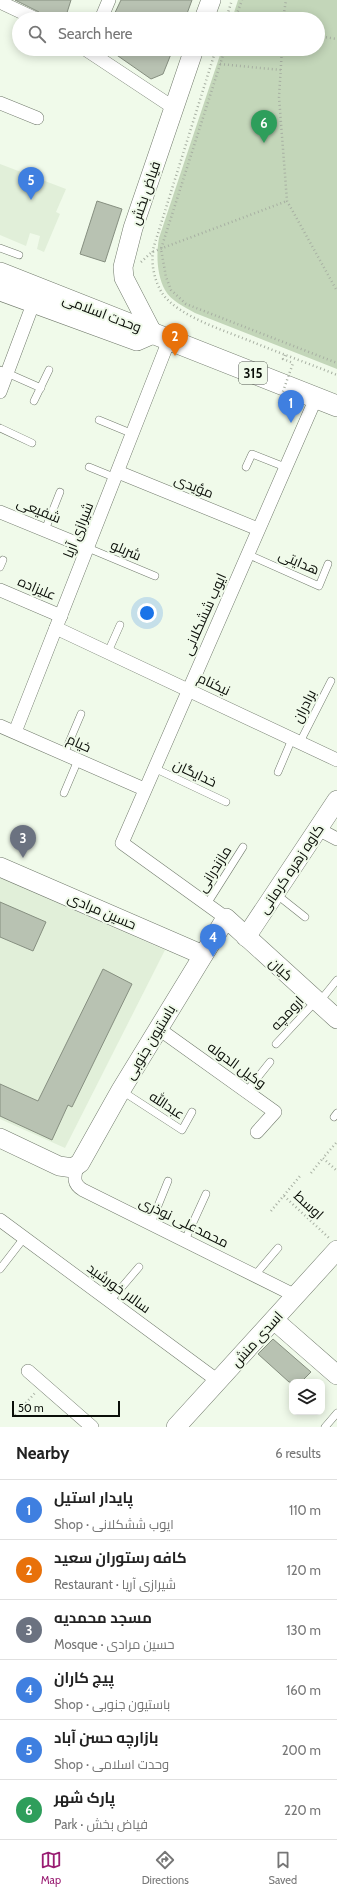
<!DOCTYPE html>
<meta charset="utf-8">
<style>
body{margin:0;font-family:Cabin,Cairo,sans-serif;background:#f6f6f6;color:#222}
.controls{position:absolute;right:12px;bottom:12px;display:grid;overflow:hidden;border-radius:8px;box-shadow:0 2px 10px #0003}
.controls button{width:36px;height:36px;display:grid;place-items:center;padding:0;border:0;border-bottom:1px solid #e0e0e0;background:#fff;color:#222;font:20px sans-serif}
.scale{position:absolute;left:12px;bottom:10px;width:108px;box-sizing:border-box;padding-left:4px;border:2px solid #0a0e08;border-top:0;font-size:11px;line-height:14px;white-space:nowrap;color:#0a0e08;-webkit-text-stroke:3px #f0faea;paint-order:stroke}
.you{position:absolute;left:147px;top:613px;width:14px;height:14px;margin:-10px;border:3px solid #fff;border-radius:50%;background:#1a73e8;box-shadow:0 0 0 6px #1a73e833}
.badge{display:grid;place-items:center;width:26px;height:26px;border-radius:50%;background:#991c72;color:#fff;font-size:13px;font-weight:700}
.pin{position:absolute;translate:-50% -33px;filter:drop-shadow(0 1px 2px #0008)}
.pin::after{content:'';position:absolute;top:21px;width:14px;height:12px;background:inherit;clip-path:polygon(0 0,100% 0,50% 100%)}
.list{margin:0;padding:0;list-style:none}
h2{display:flex;justify-content:space-between;align-items:center;height:52px;margin:0;padding:0 16px;font-size:17px}
h2 small{font-size:13px;font-weight:400;color:#767676}
.list li{display:grid;grid-template-columns:26px 1fr auto;gap:12px;align-items:center;box-sizing:border-box;height:60px;padding:0 16px;border-top:1px solid #e0e0e0}
.list b{display:block;font-size:15px;white-space:nowrap}
.list p{margin:0;font-size:13px;white-space:nowrap;color:#767676}
.list em{font-size:13px;font-style:normal;color:#767676}
.icon{flex:none;width:22px;height:22px;fill:none;stroke:currentColor;stroke-width:2;stroke-linecap:round;stroke-linejoin:round}
.map{position:relative;flex:none;width:337px;height:1427px;overflow:hidden}
.search{position:absolute;background:#fff;box-shadow:0 2px 10px #0003;left:12px;right:12px;top:12px;height:44px;display:flex;align-items:center;gap:10px;box-sizing:border-box;padding:0 14px;border-radius:22px;color:#767676;font-size:15px}
.sheet{height:412px;background:#fff}
nav{display:flex;justify-content:space-around;align-items:center;box-sizing:border-box;height:56px;border-top:1px solid #e0e0e0;background:#fff;font-size:11px;color:#767676}
nav a{display:grid;justify-items:center;gap:2px}
nav .on{color:#991c72}
.map>svg:first-child{display:block}
.built{fill:#e1efd9}
.green{fill:#c3d6b9}
.building{fill:#b8c2b2;stroke:#868f80}
.lines{fill:none;stroke-linecap:round;stroke-linejoin:round}
.lane-casing{stroke:#727b6d;stroke-width:8}
.street-casing{stroke:#727b6d;stroke-width:14}
.secondary-casing{stroke:#727b6d;stroke-width:20}
.primary-casing{stroke:#727b6d;stroke-width:22}
.path{stroke:#a7afa2;stroke-width:2.5;stroke-dasharray:1 3;stroke-linecap:butt}
.lane{stroke:#fff;stroke-width:7}
.street{stroke:#fff;stroke-width:13}
.secondary{stroke:#fff;stroke-width:19}
.primary{stroke:#fff;stroke-width:21}
.path-bridge{stroke:#a7afa2;stroke-width:2.5;stroke-dasharray:1 3;stroke-linecap:butt}
.labels{text-anchor:middle;dominant-baseline:central;stroke-width:4;stroke-linejoin:round;paint-order:stroke}
.shield{fill:#f0faea;stroke:#4f554c;stroke-width:1}
.shield-label{font-size:13px;font-weight:bold;fill:#0a0e08}
.street-label{font-size:14px;fill:#0a0e08;stroke:#f0faea}
</style>
<div class="map">
<svg width="337" height="1427" viewBox="0 0 337 1427">
<rect width="100%" height="100%" fill="#f0faea"/>
<!-- built -->
<g class="built">
<polygon points="0,164 66,189 56,212 60,214 44,252 37,249 40,236 30,233 26,246 0,235"/>
<polygon points="0,878 165,950 65,1148 0,1119"/>
</g>
<!-- green -->
<path class="green" d="M238,0H337V369L195,313C185,307 171,301 165,290C157,275 156,255 159,238L222,49H318V19H232Z"/>
<!-- building -->
<g class="building">
<polygon points="15,0 71,0 65,19 45,19 39,12"/>
<polygon points="121,0 192,0 185,19 112,19"/>
<polygon points="108,49 173,49 163,74 151,79"/>
<polygon points="97,201 122,209 105,262 80,254"/>
<polygon points="0,902 46,922 33,951 0,937"/>
<polygon points="103,969 132,984 72,1107 68,1105 52,1140 0,1116 0,1084 38,1101"/>
<polygon points="273,1339 311,1372 301,1382 289,1382 258,1354"/>
</g>
<g class="lines">
<defs>
<g id="lane">
<polyline points="0,248 19,255"/>
<polyline points="0,370 41,388"/>
<polyline points="34,401 49,370"/>
<polyline points="99,420 133,434"/>
<polyline points="0,428 32,443"/>
<polyline points="89,467 116,478"/>
<polyline points="246,467 252,454 285,467"/>
<polyline points="45,530 60,492"/>
<polyline points="88,548 155,576"/>
<polyline points="247,554 319,586 328,564"/>
<polyline points="0,567 3,560"/>
<polyline points="108,652 120,625"/>
<polyline points="300,742 331,681"/>
<polyline points="64,754 81,714"/>
<polyline points="154,768 226,802"/>
<polyline points="278,772 292,739"/>
<polyline points="64,793 78,760"/>
<polyline points="276,894 305,917"/>
<polyline points="207,904 243,847"/>
<polyline points="320,1001 337,980"/>
<polyline points="276,1044 316,1001"/>
<polyline points="122,1091 182,1130 192,1112"/>
<polyline points="247,1091 270,1062"/>
<polyline points="334,1117 337,1113"/>
<polyline points="151,1223 168,1181"/>
<polyline points="185,1240 206,1194"/>
<polyline points="0,1269 24,1238"/>
<polyline points="255,1275 278,1248"/>
<polyline points="110,1301 139,1267"/>
<polyline points="325,1427 337,1413"/>
</g>
<g id="street">
<polyline points="0,2 36,19"/>
<polyline points="101,19 109,0"/>
<polyline points="85,49 174,108"/>
<polyline points="0,103 37,118"/>
<polyline points="0,392 33,304"/>
<polyline points="118,472 258,529"/>
<polyline points="0,512 88,548"/>
<polyline points="0,590 61,616"/>
<polyline points="56,628 337,760"/>
<polyline points="0,726 144,789"/>
<polyline points="15,732 169,340"/>
<polyline points="318,829 337,839"/>
<polyline points="226,918 122,843 316,398"/>
<polyline points="159,1029 275,1112 257,1132"/>
<path d="M77,1166C74,1178 73,1184 83,1190L296,1296"/>
<polyline points="0,1220 218,1381"/>
<polyline points="28,1371 92,1427"/>
</g>
<g id="secondary">
<polyline points="204,19 211,0"/>
<polyline points="0,291 137,341 153,334 124,278 123,267 133,228 194,49"/>
<polyline points="0,867 203,955"/>
<polyline points="246,937 337,800"/>
<polyline points="0,1138 59,1166 73,1168 80,1163 121,1090 226,918 337,1019"/>
<polyline points="274,1320 337,1375"/>
<polyline points="176,1427 337,1250"/>
</g>
<polyline id="primary" points="0,273 337,406"/>
</defs>
<!-- lane casing -->
<use href="#lane" class="lane-casing"/>
<!-- street casing -->
<use href="#street" class="street-casing"/>
<!-- secondary casing -->
<use href="#secondary" class="secondary-casing"/>
<!-- primary casing -->
<use href="#primary" class="primary-casing"/>
<!-- path -->
<g class="path">
<polyline points="226,19 232,0"/>
<polyline points="235,19 242,0"/>
<polyline points="283,19 286,0"/>
<polyline points="318,36 337,39"/>
<path d="M216,49L154,246C150,261 154,280 162,293C178,317 229,332 255,343C282,354 310,364 337,375"/>
<polyline points="225,49 161,249 166,277 171,290 186,304 337,363"/>
<polyline points="282,49 279,97 287,201 337,291"/>
<polyline points="220,64 281,70"/>
<polyline points="141,262 152,252 287,201"/>
<polyline points="285,355 283,359 293,363"/>
<polyline points="336,1143 323,1158 337,1171"/>
<polyline points="311,1173 323,1158"/>
<polyline points="284,1196 329,1238"/>
<polyline points="271,1211 300,1176"/>
<polyline points="15,1415 35,1393"/>
</g>
<!-- lane -->
<use href="#lane" class="lane"/>
<!-- street -->
<use href="#street" class="street"/>
<!-- secondary -->
<use href="#secondary" class="secondary"/>
<!-- primary -->
<use href="#primary" class="primary"/>
<!-- path-bridge -->
<polyline class="path-bridge" points="279,403 293,363"/>
</g>
<g class="labels">
<!-- shield labels -->
<rect class="shield" x="239" y="362" width="28" height="22" rx="3"/>
<g class="shield-label">
<text x="253" y="373">315</text>
</g>
<!-- street labels -->
<g class="street-label">
<text transform="translate(145 193) rotate(-71)">فیاض بخش</text>
<text transform="translate(102 313) rotate(21)">وحدت اسلامی</text>
<text transform="translate(194 486) rotate(22)">مؤیدی</text>
<text transform="translate(39 510) rotate(22)">شفیعی</text>
<text transform="translate(78 530) rotate(-68)">شیرازی آریا</text>
<text transform="translate(126 550) rotate(23)">شربلو</text>
<text transform="translate(299 562) rotate(23)">هدایتی</text>
<text transform="translate(37 588) rotate(23)">علیزاده</text>
<text transform="translate(204 614) rotate(-66)">ایوب ششکلانی</text>
<text transform="translate(214 684) rotate(25)">نیکنام</text>
<text transform="translate(304 706) rotate(-63)">برادران</text>
<text transform="translate(79 743) rotate(24)">خیام</text>
<text transform="translate(195 773) rotate(25)">خدایگان</text>
<text transform="translate(214 869) rotate(-58)">مازندرانی</text>
<text transform="translate(291 869) rotate(-56)">کاوه زهره کرمانی</text>
<text transform="translate(102 911) rotate(23)">حسین مرادی</text>
<text transform="translate(281 969) rotate(42)">کیان</text>
<text transform="translate(287 1013) rotate(-47)">ارومچه</text>
<text transform="translate(150 1042) rotate(-59)">باستیون جنوبی</text>
<text transform="translate(237 1065) rotate(36)">وکیل الدوله</text>
<text transform="translate(167 1105) rotate(33)">عبدالله</text>
<text transform="translate(309 1205) rotate(43)">اوسط</text>
<text transform="translate(184 1222) rotate(26)">محمدعلی نوذری</text>
<text transform="translate(119 1288) rotate(36)">سالار خورشید</text>
<text transform="translate(257 1339) rotate(-48)">اسدی منش</text>
</g>
</g>
</svg>
<div class="controls">
<button><svg class="icon" aria-label="layers" viewBox="0 0 24 24"><path d="M12 4l9 5-9 5-9-5zM3 14l9 5 9-5"/></svg></button>
</div>
<div class="scale">50 m</div>
<div class="you"></div>
<div class="pin badge" style="left:291px;top:423px;background:#3f7fe0">1</div>
<div class="pin badge" style="left:175px;top:356px;background:#e8710a">2</div>
<div class="pin badge" style="left:23px;top:858px;background:#6b7280">3</div>
<div class="pin badge" style="left:213px;top:957px;background:#3f7fe0">4</div>
<div class="pin badge" style="left:31px;top:200px;background:#3f7fe0">5</div>
<div class="pin badge" style="left:264px;top:143px;background:#2e9e5b">6</div>
<div class="search"><svg class="icon" aria-label="search" viewBox="0 0 24 24"><circle cx="10" cy="10" r="6"/><path d="M15 15l6 6"/></svg>Search here</div>
</div>
<section class="sheet">
<h2>Nearby<small>6 results</small></h2>
<ul class="list">
<li><span class="badge" style="background:#3f7fe0">1</span><div><b>پایدار استیل</b><p>Shop · ایوب ششکلانی</p></div><em>110 m</em></li>
<li><span class="badge" style="background:#e8710a">2</span><div><b>کافه رستوران سعید</b><p>Restaurant · شیرازی آریا</p></div><em>120 m</em></li>
<li><span class="badge" style="background:#6b7280">3</span><div><b>مسجد محمدیه</b><p>Mosque · حسین مرادی</p></div><em>130 m</em></li>
<li><span class="badge" style="background:#3f7fe0">4</span><div><b>پیچ کاران</b><p>Shop · باستیون جنوبی</p></div><em>160 m</em></li>
<li><span class="badge" style="background:#3f7fe0">5</span><div><b>بازارچه حسن آباد</b><p>Shop · وحدت اسلامی</p></div><em>200 m</em></li>
<li><span class="badge" style="background:#2e9e5b">6</span><div><b>پارک شهر</b><p>Park · فیاض بخش</p></div><em>220 m</em></li>
</ul>
</section>
<nav>
<a class="on"><svg class="icon" aria-label="map" viewBox="0 0 24 24"><path d="M3 6l6-2 6 2 6-2v14l-6 2-6-2-6 2zM9 4v14M15 6v14"/></svg>Map</a>
<a><svg class="icon" aria-label="directions" viewBox="0 0 24 24"><path d="M12 3l9 9-9 9-9-9zM9 14v-3h6M13 9l2 2-2 2"/></svg>Directions</a>
<a><svg class="icon" aria-label="saved" viewBox="0 0 24 24"><path d="M7 4h10v16l-5-4-5 4z"/></svg>Saved</a>
</nav>
